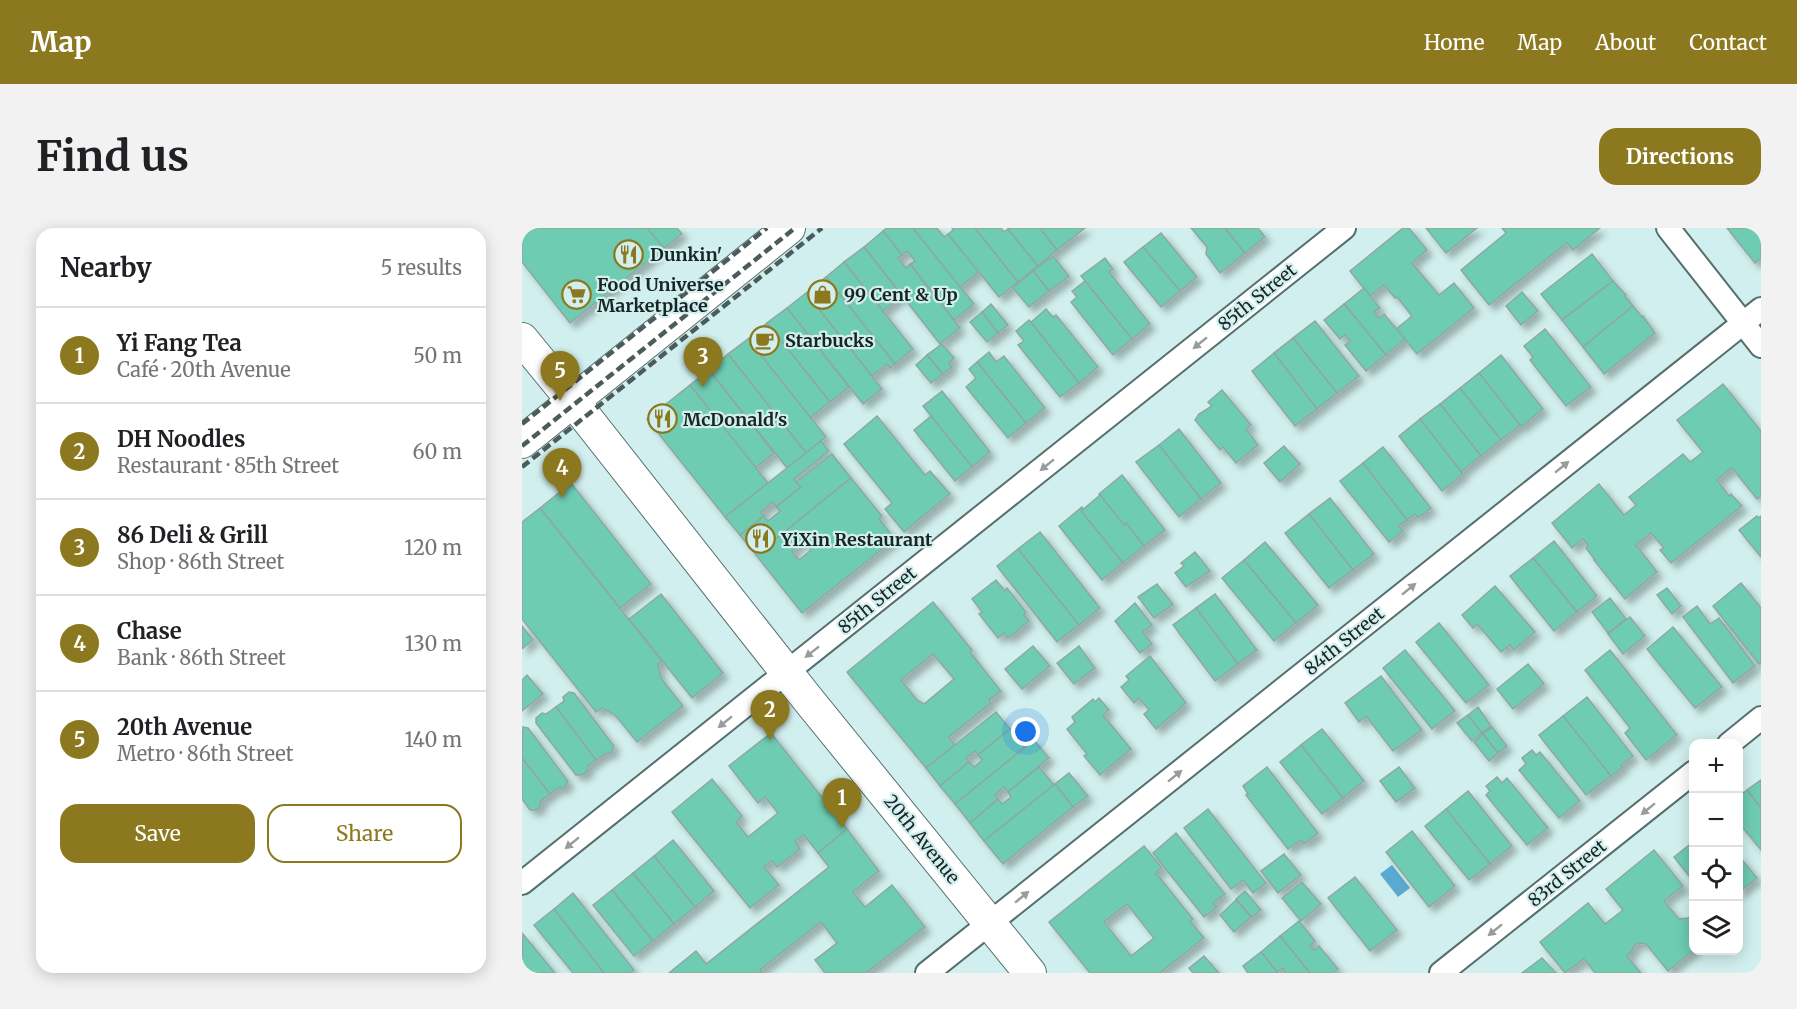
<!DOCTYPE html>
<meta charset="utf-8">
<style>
body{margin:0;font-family:Merriweather,serif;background:#f2f2f2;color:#202124}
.controls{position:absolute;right:18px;bottom:18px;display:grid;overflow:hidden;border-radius:12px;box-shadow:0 3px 15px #0003}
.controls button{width:54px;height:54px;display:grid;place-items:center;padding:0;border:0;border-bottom:2px solid #e0e0e0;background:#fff;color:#202124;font:30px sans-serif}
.you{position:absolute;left:504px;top:504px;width:21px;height:21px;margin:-15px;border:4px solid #fff;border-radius:50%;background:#1a73e8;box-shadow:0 0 0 9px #1a73e833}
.badge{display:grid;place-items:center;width:39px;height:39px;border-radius:50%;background:#8c791f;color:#fff;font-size:20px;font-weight:700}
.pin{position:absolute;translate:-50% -50px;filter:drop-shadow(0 2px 3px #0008)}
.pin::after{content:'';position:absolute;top:32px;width:21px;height:18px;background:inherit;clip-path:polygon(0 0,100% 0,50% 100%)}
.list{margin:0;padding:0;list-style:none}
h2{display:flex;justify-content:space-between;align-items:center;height:78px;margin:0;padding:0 24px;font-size:26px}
h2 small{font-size:20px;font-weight:400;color:#757577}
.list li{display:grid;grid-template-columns:39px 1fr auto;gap:18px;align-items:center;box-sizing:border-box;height:96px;padding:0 24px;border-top:2px solid #e0e0e0}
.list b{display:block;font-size:22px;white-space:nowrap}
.list p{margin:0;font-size:20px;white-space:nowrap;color:#757577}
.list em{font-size:20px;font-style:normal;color:#757577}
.actions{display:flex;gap:12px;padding:18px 24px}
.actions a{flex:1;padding:14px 0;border:2px solid #8c791f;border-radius:18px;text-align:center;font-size:21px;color:#8c791f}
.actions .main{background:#8c791f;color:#fff}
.icon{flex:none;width:33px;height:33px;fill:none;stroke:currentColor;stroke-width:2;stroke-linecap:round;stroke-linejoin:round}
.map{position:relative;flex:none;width:1239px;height:745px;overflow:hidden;border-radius:18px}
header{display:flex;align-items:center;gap:36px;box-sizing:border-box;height:84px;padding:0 30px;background:#8c791f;color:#fff}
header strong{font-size:28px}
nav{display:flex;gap:33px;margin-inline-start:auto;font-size:21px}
.intro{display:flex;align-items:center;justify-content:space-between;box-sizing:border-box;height:144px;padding:0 36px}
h1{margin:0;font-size:42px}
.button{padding:15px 27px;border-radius:18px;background:#8c791f;color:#fff;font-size:21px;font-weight:700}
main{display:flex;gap:36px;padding:0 36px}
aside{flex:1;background:#fff;border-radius:18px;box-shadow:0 3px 15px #0003}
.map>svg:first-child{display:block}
.water{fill:#5aa9d1}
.building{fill:#6eccb3;stroke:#8ea8a0;stroke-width:1.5;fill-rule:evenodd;filter:url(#shadow)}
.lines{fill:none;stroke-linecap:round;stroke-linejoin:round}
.street-casing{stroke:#556f6e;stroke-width:26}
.secondary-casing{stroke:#556f6e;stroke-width:34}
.street{stroke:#fff;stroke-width:22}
.secondary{stroke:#fff;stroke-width:32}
.rail{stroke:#4c5c5c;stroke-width:4.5;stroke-dasharray:9 4.5;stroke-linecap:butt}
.oneway{fill:#989c9c}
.labels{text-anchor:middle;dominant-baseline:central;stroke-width:4.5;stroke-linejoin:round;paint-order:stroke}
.poi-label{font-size:18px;font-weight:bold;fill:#192424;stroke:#d1efee;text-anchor:start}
.street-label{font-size:18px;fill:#192424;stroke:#d1efee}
</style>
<header>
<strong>Map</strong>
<nav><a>Home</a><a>Map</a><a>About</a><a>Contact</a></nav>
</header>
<div class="intro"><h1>Find us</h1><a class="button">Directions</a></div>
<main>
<aside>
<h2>Nearby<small>5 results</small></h2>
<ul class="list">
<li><span class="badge">1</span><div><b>Yi Fang Tea</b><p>Café · 20th Avenue</p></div><em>50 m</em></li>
<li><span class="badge">2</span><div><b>DH Noodles</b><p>Restaurant · 85th Street</p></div><em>60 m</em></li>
<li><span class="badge">3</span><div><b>86 Deli &amp; Grill</b><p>Shop · 86th Street</p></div><em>120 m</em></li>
<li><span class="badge">4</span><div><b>Chase</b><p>Bank · 86th Street</p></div><em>130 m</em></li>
<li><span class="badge">5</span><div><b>20th Avenue</b><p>Metro · 86th Street</p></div><em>140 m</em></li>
</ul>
<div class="actions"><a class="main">Save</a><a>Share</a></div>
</aside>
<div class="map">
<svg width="1239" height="745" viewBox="0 0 1239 745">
<defs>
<filter id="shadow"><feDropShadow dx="5.5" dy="5.5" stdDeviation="3" flood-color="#0004"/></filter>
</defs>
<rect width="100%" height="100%" fill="#d1efee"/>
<!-- water -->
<polygon class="water" points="870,637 888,660 876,669 858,646"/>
<!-- building -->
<g class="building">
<polygon points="0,0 125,0 142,20 48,95 0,34"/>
<polygon points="125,0 155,0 160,6 142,20"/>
<polygon points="365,0 391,0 452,76 432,92 388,36 393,33 385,23 380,27 361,3"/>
<polygon points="391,0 415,0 422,9 426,6 457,44 438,59"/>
<polygon points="430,0 453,0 496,54 477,69 426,6 431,2"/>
<polygon points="453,0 479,0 482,4 486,1 516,38 496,54"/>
<polygon points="487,0 518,0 535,22 516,38 486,1"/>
<polygon points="518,0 563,0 535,22"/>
<polygon points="669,0 703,0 723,25 698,45 684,26 685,19"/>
<polygon points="703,0 736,0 743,9 723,25"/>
<polygon points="881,0 887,0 905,22 890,35 917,67 932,55 952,80 895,126 874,101 890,88 875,69 873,70 862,57 848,68 828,43"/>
<polygon points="904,0 955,0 924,25"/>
<polygon points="980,0 1078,0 1051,22 1045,15 967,77 939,42 984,5"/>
<polygon points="1205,0 1239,0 1239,30 1233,35"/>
<polygon points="361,3 380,27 376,30 384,40 388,36 438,100 418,116 342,19"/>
<polygon points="639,5 675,49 658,63 621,19"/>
<polygon points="342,19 380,68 361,83 322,34"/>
<polygon points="621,19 658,63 639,79 602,34"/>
<polygon points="1070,26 1091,53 1040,92 1019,66"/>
<polygon points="531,28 547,48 527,63 511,43"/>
<polygon points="583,30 591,41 587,44 628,96 610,111 559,48"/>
<polygon points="322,34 391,121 373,136 304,49"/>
<polygon points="511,43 527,63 507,79 491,60"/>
<polygon points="304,49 373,136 368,140 365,136 350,148 284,65"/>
<polygon points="563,53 610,111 591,127 549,74 555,69 550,63"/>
<polygon points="1091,53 1104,67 1103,68 1111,78 1061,119 1040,92"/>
<polygon points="842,60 858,80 852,84 857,90 862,86 883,111 864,127 822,76"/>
<polygon points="1000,64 1016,83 999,97 984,78"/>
<polygon points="284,65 360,161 341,176 265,80"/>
<polygon points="469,76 486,97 476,105 460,84"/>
<polygon points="822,76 864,127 844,143 823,117 828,113 823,107 818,111 802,92"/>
<polygon points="1111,78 1120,89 1121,88 1133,105 1082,146 1061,119"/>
<polygon points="265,80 327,159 308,174 245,95"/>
<polygon points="524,81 531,89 534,87 576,139 557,155 509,94"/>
<polygon points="460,84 476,105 465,114 448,94"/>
<polygon points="507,92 557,155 538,169 496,117 502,113 494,103"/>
<polygon points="793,93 837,148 815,165 771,110"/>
<polygon points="245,95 308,174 288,190 226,111"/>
<polygon points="1023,101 1069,159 1044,178 1008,132 1011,129 1002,118"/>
<polygon points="771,110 815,165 795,181 752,125"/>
<polygon points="226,111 304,209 284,225 206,126"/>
<polygon points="420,116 432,130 427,135 430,139 421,146 405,127"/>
<polygon points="467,124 474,134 482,128 523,180 504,195 455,134"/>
<polygon points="752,125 795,181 773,198 730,143"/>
<polygon points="206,126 284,225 265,240 187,142"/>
<polygon points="405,127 421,146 409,155 394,137"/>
<polygon points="979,127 1021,181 999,199 957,145"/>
<polygon points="455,134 504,195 486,210 444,159 454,150 447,141"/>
<polygon points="187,142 252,225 233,240 168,157"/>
<polygon points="957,145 998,197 979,212 938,160"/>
<polygon points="1201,156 1239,203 1239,268 1235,271 1210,240 1195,252 1207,268 1209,266 1220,278 1149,335 1138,322 1142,320 1129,305 1114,317 1135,344 1103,371 1072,332 1073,332 1064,320 1066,317 1061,311 1050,320 1030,295 1077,256 1102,287 1114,277 1107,269 1161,226 1168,234 1181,224 1155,192"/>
<polygon points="168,157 246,255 203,289 125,191"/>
<polygon points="938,160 979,212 959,228 918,176"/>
<polygon points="700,162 729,197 724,201 736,217 714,235 701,219 698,222 673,192 677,186 690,178 686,174"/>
<polygon points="420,163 468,224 450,239 401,178"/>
<polygon points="918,176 959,228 939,244 898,191"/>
<polygon points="355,188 403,247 408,243 428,266 382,304 363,281 370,275 322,216"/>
<polygon points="409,188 450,239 433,253 392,202"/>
<polygon points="898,191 941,246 920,263 877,208"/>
<polygon points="657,201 699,255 679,271 637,217"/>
<polygon points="299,213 307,223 272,251 279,259 254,279 251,274 239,284 242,288 218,307 203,289"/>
<polygon points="637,217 679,271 657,289 614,234"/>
<polygon points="762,218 778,236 758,254 742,235"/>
<polygon points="861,219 909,280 896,290 893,286 885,292 841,235"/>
<polygon points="310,226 329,250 234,327 218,307 242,288 246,293 258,283 254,279 279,259 274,254"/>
<polygon points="841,235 885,292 877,298 881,303 867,314 818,253"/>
<polygon points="600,247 643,302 622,318 604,295 602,297 577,266"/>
<path d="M329,250L360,288L357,291L373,311L280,385L234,327ZM282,313L289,322L277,332L270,323Z"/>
<polygon points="49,255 129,356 98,380 18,280"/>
<polygon points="578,267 602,297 604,295 622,318 601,335 559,283"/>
<polygon points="808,270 852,326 831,342 787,286"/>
<polygon points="560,279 561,281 559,283 601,335 580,352 537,298"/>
<polygon points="18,280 140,433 136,436 139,450 161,478 115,514 93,487 80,480 74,484 0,391 0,294"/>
<polygon points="787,286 831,342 807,360 763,305"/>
<polygon points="1235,288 1236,290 1239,288 1239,329 1217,302"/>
<polygon points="518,304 578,380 557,397 496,321"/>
<polygon points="1032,313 1075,368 1055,384 1011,330"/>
<polygon points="743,314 796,377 774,395 722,332"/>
<polygon points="496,321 557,397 535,414 475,338"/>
<polygon points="673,324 688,343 664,359 653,345 662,338 659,335"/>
<polygon points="1011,330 1055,384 1032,403 988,348"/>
<polygon points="722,332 774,395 752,413 700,350"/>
<polygon points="474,352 483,363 485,360 504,384 502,387 507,393 486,410 482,405 476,410 457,386 460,384 450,371"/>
<polygon points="1219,355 1239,380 1239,434 1237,436 1191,378"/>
<polygon points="635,356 651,376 632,390 616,369"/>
<polygon points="973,358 1013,404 992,422 988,417 979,424 955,396 951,400 940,387"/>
<polygon points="1145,360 1159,378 1150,386 1135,367"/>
<polygon points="139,366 201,445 170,470 107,391"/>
<polygon points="693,366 735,422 716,436 674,380"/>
<polygon points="1088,370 1104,391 1086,405 1070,384"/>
<path d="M411,374L450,422L448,424L479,463L467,472L469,475L427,509L433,517L404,540L325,444ZM411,426L432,451L402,476L395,472L379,452Z"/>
<polygon points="613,375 630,397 621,404 630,416 618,425 593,393"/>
<polygon points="1175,378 1188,396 1197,390 1233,438 1211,455 1161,389"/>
<polygon points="674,380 716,436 693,453 651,397"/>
<polygon points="1108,389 1123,408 1101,426 1086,406"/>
<polygon points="917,395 967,457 944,475 894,414"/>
<polygon points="0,398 11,412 0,421"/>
<polygon points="1151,399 1200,459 1173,480 1125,421"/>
<polygon points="511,418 528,438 500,461 483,441"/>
<polygon points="557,418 573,440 552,456 535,435"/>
<polygon points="883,422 933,483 910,501 861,440"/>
<polygon points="1088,422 1155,507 1124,532 1103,505 1108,500 1063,442"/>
<polygon points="628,428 664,475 634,501 622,486 627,482 617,470 612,475 599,459 607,452 604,448"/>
<polygon points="1006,436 1022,456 991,481 975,461"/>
<polygon points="5,447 21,466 0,483 0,452"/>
<polygon points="859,448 900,502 871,523 844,488 837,494 823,475"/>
<polygon points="47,464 52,465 92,518 89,525 83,526 74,532 34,479 42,473 41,469"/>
<polygon points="1065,469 1111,528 1099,537 1101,539 1089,548 1041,488"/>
<polygon points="577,470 587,482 581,487 609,521 578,547 562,528 565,526 545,501 553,494 550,489 571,471 573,474"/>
<polygon points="34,479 74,532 66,538 65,544 60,547 54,547 14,495 14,490 20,485 24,486"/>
<polygon points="956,479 969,498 960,505 946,487"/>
<polygon points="474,484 488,501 456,527 453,523 444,530 447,534 418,558 404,540"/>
<polygon points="946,487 960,505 950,513 935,495"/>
<polygon points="1041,488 1089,548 1064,567 1017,507"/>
<polygon points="1,499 6,500 46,553 43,560 36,560 28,566 0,530"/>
<polygon points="970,499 985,518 976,525 961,506"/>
<polygon points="488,501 503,520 433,576 418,558 447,534 452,539 460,532 456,527"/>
<polygon points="800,501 842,553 821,570 779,517"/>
<polygon points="249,505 325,601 296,625 282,607 273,613 278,621 255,639 250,633 242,639 257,657 228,680 150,584 190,551 220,588 214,594 226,609 256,585 243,569 236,575 207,538"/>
<polygon points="961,506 976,525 967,533 952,514"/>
<polygon points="512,512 527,530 486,564 482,559 473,567 476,571 448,595 433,576"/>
<polygon points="779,517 821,570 800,586 758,534"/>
<polygon points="1010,522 1014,527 1018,524 1058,573 1037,590 997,542 1004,536 1000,530"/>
<polygon points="0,530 28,566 19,573 18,579 14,582 8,582 0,571"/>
<polygon points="517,539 532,557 462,613 448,595 476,571 480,576 489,569 486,564"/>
<polygon points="745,539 796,605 782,616 779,612 766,621 724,567 726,566 721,558"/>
<polygon points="877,539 893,560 874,574 858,553"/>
<polygon points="547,545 566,568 551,579 533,556"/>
<polygon points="975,549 980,555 985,550 1026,600 1005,617 964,567 968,563 964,558"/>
<polygon points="1239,552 1239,580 1225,562"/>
<polygon points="533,556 551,579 481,636 462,613"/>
<polygon points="1225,562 1239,580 1239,622 1216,594 1216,569"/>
<polygon points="946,563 990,618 968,636 924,581"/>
<polygon points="686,581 744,655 731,665 721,652 709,661 662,600"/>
<polygon points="924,581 968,636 947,652 903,598"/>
<polygon points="325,601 357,643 331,664 343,679 370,657 403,699 344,745 303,745 293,732 315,715 299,694 238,742 240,745 147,745 174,723 184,736 307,639 296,625"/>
<polygon points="890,603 933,658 907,679 864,624"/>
<polygon points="654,605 703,666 691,675 695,679 682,689 631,625"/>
<polygon points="151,612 192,663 173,679 132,628"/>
<polygon points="1172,613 1172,654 1152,629"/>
<path d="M622,618L640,640L634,645L671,691L668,693L682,710L638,745H568L527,694ZM605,676L632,710L609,728L582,694Z"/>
<polygon points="1132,622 1161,658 1142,673 1157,691 1166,690 1172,685 1172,722 1146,743 1124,716 1116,715 1111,719 1112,721 1105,728 1119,745 1073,745 1062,731 1043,745 1018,714 1066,675 1083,696 1101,682 1084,661"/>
<polygon points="762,626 779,647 756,665 739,643"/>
<polygon points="1216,627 1235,650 1216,665"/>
<polygon points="132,628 173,679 152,696 111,645"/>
<polygon points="111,645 152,696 131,713 90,662"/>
<polygon points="833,649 875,702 848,723 806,670"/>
<polygon points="780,654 799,676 779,693 760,670"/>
<polygon points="90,662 131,713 112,728 71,677"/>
<polygon points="723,663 739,682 730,689 714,671"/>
<polygon points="51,665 112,742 108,745 82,745 32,681"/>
<polygon points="714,672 729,689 712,704 698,687"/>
<polygon points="32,681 82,745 51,745 12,697"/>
<polygon points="777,693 793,713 788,718 792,722 797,718 816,741 811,745 788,745 758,708"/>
<polygon points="1,706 33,745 2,745 0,742"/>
<polygon points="758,708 788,745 763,745 761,740 755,744 739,724"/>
<polygon points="739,724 755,744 754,745 726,745 721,738"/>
<polygon points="682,728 697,745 671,745 667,740"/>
<polygon points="1020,730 1034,745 1000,745"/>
</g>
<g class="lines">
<defs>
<g id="street">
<polyline points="1146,0 1239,118"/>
<polyline points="1207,516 1239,490"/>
<polyline points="0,655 822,0"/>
<polyline points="405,745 1239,81"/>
<polyline points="919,745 1172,544"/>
</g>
<g id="secondary">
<polyline points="0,111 51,173 284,469 508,745"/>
<polyline points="0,214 267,0"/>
</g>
</defs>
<!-- street casing -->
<use href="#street" class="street-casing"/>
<!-- secondary casing -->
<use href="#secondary" class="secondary-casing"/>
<!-- street -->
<use href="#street" class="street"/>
<!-- secondary -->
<use href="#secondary" class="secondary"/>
<!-- rail -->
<g class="rail">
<polyline points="0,196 245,0"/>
<polyline points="0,218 273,0"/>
<polyline points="0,239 300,0"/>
</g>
</g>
<!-- one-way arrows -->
<defs><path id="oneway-solid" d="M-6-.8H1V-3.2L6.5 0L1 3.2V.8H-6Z" transform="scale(1.5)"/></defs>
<g class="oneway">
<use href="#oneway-solid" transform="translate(678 115) rotate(141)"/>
<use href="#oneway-solid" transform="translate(525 237) rotate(141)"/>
<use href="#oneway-solid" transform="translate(1040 239) rotate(-39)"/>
<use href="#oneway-solid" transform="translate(887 361) rotate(-39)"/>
<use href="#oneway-solid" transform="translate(290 424) rotate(142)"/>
<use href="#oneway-solid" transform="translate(203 494) rotate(141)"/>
<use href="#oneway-solid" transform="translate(653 548) rotate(-39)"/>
<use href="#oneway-solid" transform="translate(1126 581) rotate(141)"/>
<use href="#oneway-solid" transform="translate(50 615) rotate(141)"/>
<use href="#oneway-solid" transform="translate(500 669) rotate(-39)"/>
<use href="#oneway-solid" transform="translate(973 702) rotate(141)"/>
</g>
<!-- icons -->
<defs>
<symbol id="restaurant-ring" viewBox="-11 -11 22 22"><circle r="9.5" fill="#d1efee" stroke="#8c791f" stroke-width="1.5"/><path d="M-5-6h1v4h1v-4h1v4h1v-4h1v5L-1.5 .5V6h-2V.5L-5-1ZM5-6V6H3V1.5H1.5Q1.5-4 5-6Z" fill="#8c791f"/></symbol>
<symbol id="supermarket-ring" viewBox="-11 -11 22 22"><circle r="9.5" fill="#d1efee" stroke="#8c791f" stroke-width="1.5"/><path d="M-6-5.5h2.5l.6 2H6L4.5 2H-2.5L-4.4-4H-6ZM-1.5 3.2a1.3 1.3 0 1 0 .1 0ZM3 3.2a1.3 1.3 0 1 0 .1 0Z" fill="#8c791f"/></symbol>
<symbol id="shop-ring" viewBox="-11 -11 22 22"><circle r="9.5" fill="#d1efee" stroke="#8c791f" stroke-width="1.5"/><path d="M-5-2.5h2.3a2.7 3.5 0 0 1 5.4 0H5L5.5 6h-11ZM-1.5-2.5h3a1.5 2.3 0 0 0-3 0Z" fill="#8c791f"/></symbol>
<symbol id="cafe-ring" viewBox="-11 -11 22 22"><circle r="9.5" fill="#d1efee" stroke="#8c791f" stroke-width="1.5"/><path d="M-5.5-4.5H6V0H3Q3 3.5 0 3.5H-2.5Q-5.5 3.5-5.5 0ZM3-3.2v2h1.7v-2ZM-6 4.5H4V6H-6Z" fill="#8c791f"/></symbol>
</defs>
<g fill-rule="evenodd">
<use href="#restaurant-ring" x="90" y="10" width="33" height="33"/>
<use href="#supermarket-ring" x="38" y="50" width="33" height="33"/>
<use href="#shop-ring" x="284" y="50" width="33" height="33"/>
<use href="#cafe-ring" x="226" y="96" width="33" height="33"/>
<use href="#restaurant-ring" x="124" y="174" width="33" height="33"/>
<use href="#restaurant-ring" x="222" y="294" width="33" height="33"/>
</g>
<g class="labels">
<!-- poi labels -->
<g class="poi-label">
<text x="128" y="26">Dunkin'</text>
<text x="75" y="56">Food Universe<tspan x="75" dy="21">Marketplace</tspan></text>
<text x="322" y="66">99 Cent &amp; Up</text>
<text x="263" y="112">Starbucks</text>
<text x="161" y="191">McDonald's</text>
<text x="259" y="311">YiXin Restaurant</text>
</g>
<!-- street labels -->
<g class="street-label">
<text transform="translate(735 69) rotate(-39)">85th Street</text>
<text transform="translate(355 372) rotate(-39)">85th Street</text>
<text transform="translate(822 413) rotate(-39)">84th Street</text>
<text transform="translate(400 611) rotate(51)">20th Avenue</text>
<text transform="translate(1045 645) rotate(-39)">83rd Street</text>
</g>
</g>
</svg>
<div class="controls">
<button>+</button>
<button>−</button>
<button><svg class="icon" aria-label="locate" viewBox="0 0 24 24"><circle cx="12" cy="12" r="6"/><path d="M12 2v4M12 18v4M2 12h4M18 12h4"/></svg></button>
<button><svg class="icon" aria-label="layers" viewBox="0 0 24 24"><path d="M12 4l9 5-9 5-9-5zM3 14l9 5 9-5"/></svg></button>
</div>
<div class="you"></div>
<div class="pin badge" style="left:320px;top:600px">1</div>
<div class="pin badge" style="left:248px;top:512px">2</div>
<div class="pin badge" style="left:181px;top:159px">3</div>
<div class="pin badge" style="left:40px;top:270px">4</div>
<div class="pin badge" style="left:38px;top:173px">5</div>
</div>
</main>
